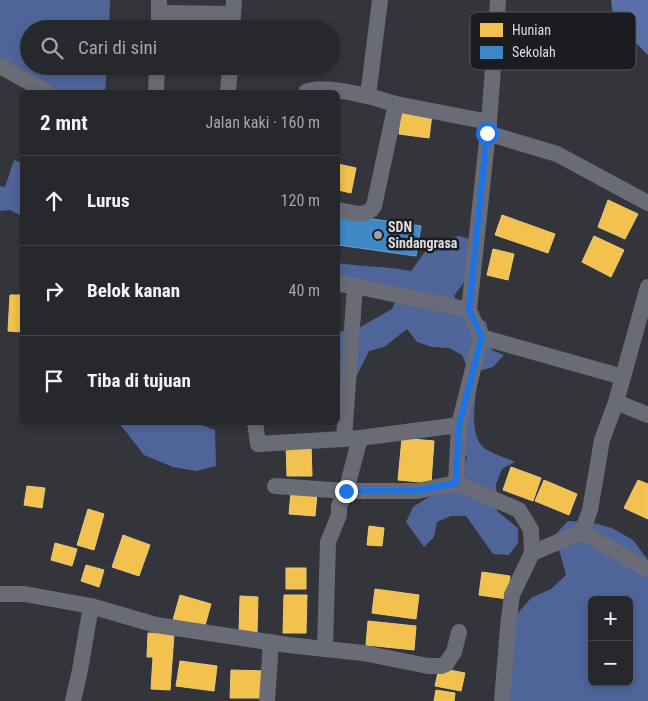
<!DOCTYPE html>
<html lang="id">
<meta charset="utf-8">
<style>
body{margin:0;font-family:"Roboto Condensed",sans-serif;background:#323438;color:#f1f3f6}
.controls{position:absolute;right:15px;bottom:15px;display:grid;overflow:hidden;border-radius:8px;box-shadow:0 2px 8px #0003}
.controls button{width:45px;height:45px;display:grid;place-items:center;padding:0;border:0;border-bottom:1px solid #424448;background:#26282c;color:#f1f3f6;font:25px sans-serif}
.stop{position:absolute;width:15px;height:15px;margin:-11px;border:4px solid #1a73e8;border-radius:50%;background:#fff}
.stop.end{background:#1a73e8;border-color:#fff;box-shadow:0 1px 5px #0008}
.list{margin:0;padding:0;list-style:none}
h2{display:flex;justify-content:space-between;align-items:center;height:65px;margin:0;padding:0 20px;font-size:21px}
h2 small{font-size:16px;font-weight:400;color:#a4a6a9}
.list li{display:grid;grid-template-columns:32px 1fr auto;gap:15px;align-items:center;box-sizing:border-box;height:90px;padding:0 20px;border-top:1px solid #424448}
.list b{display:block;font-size:19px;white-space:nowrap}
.list em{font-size:16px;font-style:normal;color:#a4a6a9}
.icon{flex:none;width:28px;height:28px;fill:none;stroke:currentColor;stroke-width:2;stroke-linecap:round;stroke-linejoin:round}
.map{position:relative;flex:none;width:648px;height:701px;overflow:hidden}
.search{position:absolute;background:#26282c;box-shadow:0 2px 8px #0003;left:20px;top:20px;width:320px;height:55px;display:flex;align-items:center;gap:12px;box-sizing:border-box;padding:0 18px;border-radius:28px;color:#a4a6a9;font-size:19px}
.panel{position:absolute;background:#26282c;box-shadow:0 2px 8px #0003;left:20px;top:90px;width:320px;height:335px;border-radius:8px}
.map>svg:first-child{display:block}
.forest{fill:#4f6498;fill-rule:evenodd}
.water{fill:#596fa7}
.homes{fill:#f2c14e;stroke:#ebc97b}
.schools{fill:#3f88c5;stroke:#6ea2ce}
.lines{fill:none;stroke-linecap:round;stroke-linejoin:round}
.street{stroke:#696c76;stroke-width:16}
.route{stroke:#1a73e8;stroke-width:6}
.poi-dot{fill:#a0a2a8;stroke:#1a1c20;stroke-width:2}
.labels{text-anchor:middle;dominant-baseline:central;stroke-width:5;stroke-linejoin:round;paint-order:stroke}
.poi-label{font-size:14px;font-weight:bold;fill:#dbdde3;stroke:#1a1c20;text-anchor:start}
.key{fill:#1a1c20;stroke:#54565a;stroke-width:1}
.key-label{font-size:14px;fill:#dbdde3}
</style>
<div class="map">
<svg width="648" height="701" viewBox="0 0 648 701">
<rect width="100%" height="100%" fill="#33353a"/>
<!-- forest -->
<g class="forest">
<polygon points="0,0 110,0 109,29 29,29 29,66 107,66 105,92 56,92 0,62"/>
<polygon points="14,160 22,163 22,216 10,210 0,211 0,186 5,187"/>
<path d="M459,236L473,240L472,271L454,296L462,309L486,322L492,350L504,355L493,367L479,371C477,391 467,432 483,447C489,453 507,458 515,462L502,469L496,484L497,511L518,528V543L509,555L493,554L466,516H451L437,522L434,537L424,547L406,522L413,507L451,483L462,471L467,457L458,444L468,370L462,355L449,348L432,347L417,342L407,329L384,347L369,351L343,403L338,406V332L355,330L392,309L398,295L338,279V263C362,267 387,266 411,271L432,242Z"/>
<polygon points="119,423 196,423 215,430 216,466 196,471 173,467 144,455"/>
<path d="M568,521L590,522L612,528L633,540L648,560V701H498L511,632L518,613L531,598L551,589L566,575L555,535ZM592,600H629V682H592Z"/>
</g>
<!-- water -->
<polygon class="water" points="611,0 648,0 648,55 635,42 615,31"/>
<!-- homes -->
<g class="homes">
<polygon points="402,110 432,114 429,138 399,134"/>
<polygon points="338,164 356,168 351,193 338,190"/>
<polygon points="608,200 638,214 625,239 598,227"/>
<polygon points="502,215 555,234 548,253 495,235"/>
<polygon points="594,236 624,250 611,277 582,262"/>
<polygon points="493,249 514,254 508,280 487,275"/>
<polygon points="10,295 22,295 22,332 8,331"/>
<polygon points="402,438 434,441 431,483 398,480"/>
<polygon points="286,444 311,444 312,476 287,476"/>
<polygon points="511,467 541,478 533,501 503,490"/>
<polygon points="544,480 577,494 569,515 535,501"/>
<polygon points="638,480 648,484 648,519 624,508"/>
<polygon points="27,486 45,488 42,508 24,505"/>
<polygon points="291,492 317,494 315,516 289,514"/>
<polygon points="88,509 104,514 94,550 77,545"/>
<polygon points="369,526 384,528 382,546 367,545"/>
<polygon points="123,535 150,545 139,576 112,567"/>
<polygon points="55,543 77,549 72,566 51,560"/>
<polygon points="86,565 104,570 99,587 81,581"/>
<rect x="286" y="568" width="20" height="21"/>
<polygon points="482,572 510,576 507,599 479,595"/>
<polygon points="375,589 419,595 416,619 372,613"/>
<polygon points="180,595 211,604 204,629 173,620"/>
<polygon points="284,595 307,595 306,633 283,633"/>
<polygon points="240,596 258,597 257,633 239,633"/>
<polygon points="368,621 416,626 414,650 366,645"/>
<polygon points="148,633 174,634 170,690 151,689 153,657 147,657"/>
<polygon points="180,661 217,666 214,691 176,686"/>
<polygon points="439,668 465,673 461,691 435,686"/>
<polygon points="231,670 265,671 265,698 230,698"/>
<polygon points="436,690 455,693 454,701 434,701"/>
</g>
<!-- schools -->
<polygon class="schools" points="338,214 421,226 416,256 338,245"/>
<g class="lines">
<!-- street -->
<g class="street">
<polyline points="380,0 368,96 396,104 489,122"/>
<polyline points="498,0 489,122 469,310 481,337 459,425 456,483 519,510 531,530 532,553 512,595 508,627 502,701"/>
<polyline points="160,13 233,14"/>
<polyline points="159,29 159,0"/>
<polyline points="232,29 234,0"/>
<polyline points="0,66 47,92"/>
<polyline points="156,92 157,66"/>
<polyline points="228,92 230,66"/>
<path d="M306,92C320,85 352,93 368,96"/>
<polyline points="487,133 557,154 648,203"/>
<path d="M338,210C351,212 366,219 374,206L396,104"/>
<polyline points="338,284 355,286 469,310"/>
<polyline points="481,337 623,377"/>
<polyline points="616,402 648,415"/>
<polyline points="255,422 258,444 360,438 459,425"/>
<polyline points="344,438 355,286"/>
<polyline points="275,486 346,491 417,491 456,483"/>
<polyline points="582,532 590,510 602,440 616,402 648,287"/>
<polyline points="532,553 582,532 648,570"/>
<polyline points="0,594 24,594 91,606 80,670 73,701"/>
<polyline points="91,606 156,625 288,645 363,653 428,666 441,666 446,664 454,652 459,632"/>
<polyline points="325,649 328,542 339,515 339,506 346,491 360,438"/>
<polyline points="267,701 271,642"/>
</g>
</g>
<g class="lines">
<!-- route -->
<polyline class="route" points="346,491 417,491 456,483 459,425 482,337 469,310 487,133"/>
</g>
<!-- markers -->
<circle class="poi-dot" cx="378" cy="235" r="5"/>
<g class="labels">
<!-- poi labels -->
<g class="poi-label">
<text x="388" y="227">SDN<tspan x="388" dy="16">Sindangrasa</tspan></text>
</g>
</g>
<!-- legend -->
<rect x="470" y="12" width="166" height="58" rx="8" class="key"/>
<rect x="480" y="23" width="23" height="14" fill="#f2c14e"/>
<rect x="480" y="46" width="23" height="13" fill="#3f88c5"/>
<g class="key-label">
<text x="512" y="35">Hunian</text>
<text x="512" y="57">Sekolah</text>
</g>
</svg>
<div class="controls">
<button>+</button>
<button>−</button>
</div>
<div class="stop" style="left:487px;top:133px"></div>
<div class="stop end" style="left:346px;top:491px"></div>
<div class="search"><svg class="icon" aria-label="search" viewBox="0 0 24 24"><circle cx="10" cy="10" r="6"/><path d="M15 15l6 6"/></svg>Cari di sini</div>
<section class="panel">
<h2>2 mnt<small>Jalan kaki · 160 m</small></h2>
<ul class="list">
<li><svg class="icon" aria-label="ahead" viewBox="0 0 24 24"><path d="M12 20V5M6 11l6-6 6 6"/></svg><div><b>Lurus</b></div><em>120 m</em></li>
<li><svg class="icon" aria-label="right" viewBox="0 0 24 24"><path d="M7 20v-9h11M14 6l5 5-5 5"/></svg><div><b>Belok kanan</b></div><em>40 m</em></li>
<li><svg class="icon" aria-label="arrive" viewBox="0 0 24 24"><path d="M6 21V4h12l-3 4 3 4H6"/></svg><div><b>Tiba di tujuan</b></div></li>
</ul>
</section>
</div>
